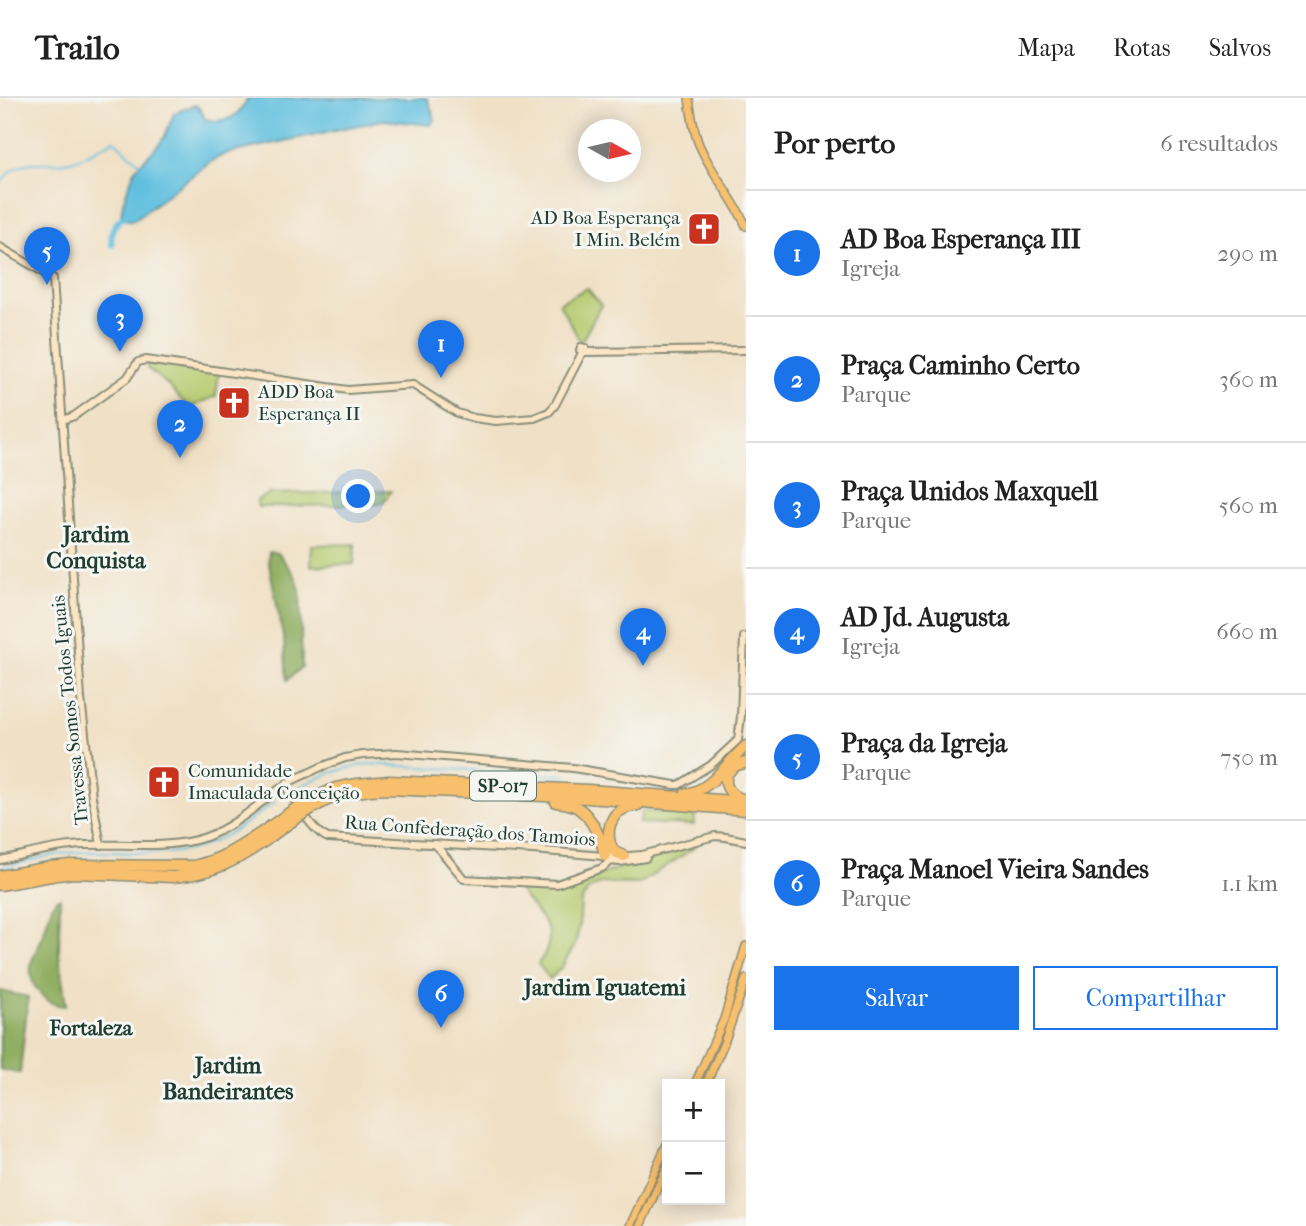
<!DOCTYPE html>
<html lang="pt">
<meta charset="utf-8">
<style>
body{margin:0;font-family:"IM FELL French Canon",serif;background:#f6f6f6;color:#222}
.controls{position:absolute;right:21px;bottom:21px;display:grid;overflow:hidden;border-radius:0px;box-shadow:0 4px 18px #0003}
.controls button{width:63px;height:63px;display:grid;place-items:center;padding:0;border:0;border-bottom:2px solid #e0e0e0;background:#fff;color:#222;font:35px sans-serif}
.compass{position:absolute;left:578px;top:21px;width:63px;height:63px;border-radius:50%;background:#fff;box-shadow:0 4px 18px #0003;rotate:98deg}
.you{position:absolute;left:359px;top:399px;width:24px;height:24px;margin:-18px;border:5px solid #fff;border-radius:50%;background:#1a73e8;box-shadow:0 0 0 10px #1a73e833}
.badge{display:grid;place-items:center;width:46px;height:46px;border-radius:50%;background:#1a73e8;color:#fff;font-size:23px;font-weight:700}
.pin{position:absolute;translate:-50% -58px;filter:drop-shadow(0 2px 4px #0008)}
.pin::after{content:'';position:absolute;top:37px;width:24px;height:21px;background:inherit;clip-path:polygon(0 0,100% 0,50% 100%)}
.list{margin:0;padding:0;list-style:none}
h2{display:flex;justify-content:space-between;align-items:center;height:91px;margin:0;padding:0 28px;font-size:30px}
h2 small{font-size:23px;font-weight:400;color:#767676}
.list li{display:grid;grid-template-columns:46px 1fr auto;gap:21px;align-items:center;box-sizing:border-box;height:126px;padding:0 28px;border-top:2px solid #e0e0e0}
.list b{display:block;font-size:26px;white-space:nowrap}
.list p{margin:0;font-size:23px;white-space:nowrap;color:#767676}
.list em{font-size:23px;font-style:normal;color:#767676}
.actions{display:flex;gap:14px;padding:21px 28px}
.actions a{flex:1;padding:16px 0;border:2px solid #1a73e8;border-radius:0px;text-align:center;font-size:24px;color:#1a73e8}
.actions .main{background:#1a73e8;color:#fff}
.map{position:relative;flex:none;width:746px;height:1128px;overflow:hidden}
header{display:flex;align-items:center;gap:42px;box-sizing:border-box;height:98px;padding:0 35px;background:#fff;border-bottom:2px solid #e0e0e0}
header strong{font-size:33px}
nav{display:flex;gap:38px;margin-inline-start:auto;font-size:24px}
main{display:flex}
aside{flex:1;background:#fff}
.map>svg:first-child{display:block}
.green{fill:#b7cb6f;stroke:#6b8452;stroke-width:2}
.forest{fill:#91af62;stroke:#58764b;stroke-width:2}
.water{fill:#60bfdf;stroke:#407e8a;stroke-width:2}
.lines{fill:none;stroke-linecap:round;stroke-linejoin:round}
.stream{stroke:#60bfdf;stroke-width:2}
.river{stroke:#60bfdf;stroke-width:6}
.secondary-casing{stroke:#888e7c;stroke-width:10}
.primary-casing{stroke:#888e7c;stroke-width:10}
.highway-casing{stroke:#888e7c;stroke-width:13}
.secondary{stroke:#fce5c4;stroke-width:6}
.primary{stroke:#f8bf6c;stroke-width:7}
.highway{stroke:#f8bf6c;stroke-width:10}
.highway-bridge-casing{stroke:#888e7c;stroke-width:13;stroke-linecap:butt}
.highway-bridge{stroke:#f8bf6c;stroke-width:10}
.labels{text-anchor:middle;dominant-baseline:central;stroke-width:6;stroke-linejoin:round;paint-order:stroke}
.shield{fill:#f6f6f2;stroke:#60746d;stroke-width:2}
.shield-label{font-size:18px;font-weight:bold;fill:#1f3d34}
.poi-label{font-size:19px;fill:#1f3d34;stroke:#f6f6f2;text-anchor:start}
.street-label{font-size:19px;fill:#1f3d34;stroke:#f6f6f2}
.neighbourhood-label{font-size:21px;font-weight:bold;fill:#1f3d34;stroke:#f6f6f2}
.quarter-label{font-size:23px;font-weight:bold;fill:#1f3d34;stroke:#f6f6f2}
</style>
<header>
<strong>Trailo</strong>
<nav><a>Mapa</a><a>Rotas</a><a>Salvos</a></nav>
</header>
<main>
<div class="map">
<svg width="746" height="1128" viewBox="0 0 746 1128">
<rect width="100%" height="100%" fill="#f6f6f2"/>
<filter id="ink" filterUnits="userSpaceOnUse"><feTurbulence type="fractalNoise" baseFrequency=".0143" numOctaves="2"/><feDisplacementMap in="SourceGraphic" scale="14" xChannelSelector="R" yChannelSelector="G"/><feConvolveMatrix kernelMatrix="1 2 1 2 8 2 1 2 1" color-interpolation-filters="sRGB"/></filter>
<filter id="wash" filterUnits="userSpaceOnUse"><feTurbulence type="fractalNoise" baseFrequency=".00686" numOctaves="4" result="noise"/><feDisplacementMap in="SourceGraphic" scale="28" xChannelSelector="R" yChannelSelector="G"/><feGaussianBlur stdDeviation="1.57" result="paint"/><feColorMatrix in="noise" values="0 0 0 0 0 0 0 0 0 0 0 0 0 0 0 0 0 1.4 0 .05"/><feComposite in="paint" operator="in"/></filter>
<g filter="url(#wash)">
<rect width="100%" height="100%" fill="#f0e0c5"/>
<!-- green -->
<g class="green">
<polygon points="587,190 601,207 581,245 559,205"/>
<polygon points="147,266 177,268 219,274 216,298 189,310 168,287 147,270"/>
<polygon points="391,393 384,404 378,406 258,409 257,402 269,396"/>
<polygon points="355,446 354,466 311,468 312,447"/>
<polygon points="642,713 695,718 694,727 639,725"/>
<path d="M697,748L639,786L602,785L589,791L583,800L581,805L579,829L575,847L561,870L550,881L538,866C566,829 534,818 517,789L561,791L639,763Z"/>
</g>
<!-- forest -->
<g class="forest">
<polygon points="269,454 278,455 295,478 300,492 302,569 287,582 284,543 268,461"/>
<path d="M60,800L59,855L66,908C46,908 28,888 31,867C33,856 40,847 43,837C48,825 48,811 56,801Z"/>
<polygon points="0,893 28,899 20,975 0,972"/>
</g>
<!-- water -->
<path class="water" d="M248,0H427L435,21L431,27L383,22L368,25L225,56L211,63L134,122H127L121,118L123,104L135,71L158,48L165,38L174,15L195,7L200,11L205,21C227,26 239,19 248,0Z"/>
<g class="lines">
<!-- stream -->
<g class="stream">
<path d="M0,86C21,53 45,71 74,62C88,58 101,48 114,42L141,66"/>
<path d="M297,691C319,677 343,670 369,666L567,678"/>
<path d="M0,770C22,765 46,757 68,755C104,751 140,758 176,754C214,750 245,726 275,704"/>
</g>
<!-- river -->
<path class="river" d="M112,147C109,130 116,124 129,114"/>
</g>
</g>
<g filter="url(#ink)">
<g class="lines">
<defs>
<g id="secondary">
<polyline points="0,149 53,180 81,600 92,699 101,747"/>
<polygon points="581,249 585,250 584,254 580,252"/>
<polyline points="584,254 746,252"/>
<polyline points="63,322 74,318 127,280 138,264 146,262 348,292 413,287 457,315 474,320 496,323 534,320 549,314 555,307 582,255"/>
<polyline points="287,685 321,669 345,660 363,657 397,655 573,670 675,687 679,687 711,667 738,642 741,618 744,539 746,539"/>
<path d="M288,692C298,706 312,734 328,740L533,752L615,759L642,757L715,738L726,739L746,743"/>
<polyline points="435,746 464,781 557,786 602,770 610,764"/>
<path d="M0,762C28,756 56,748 84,747C124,745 168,752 206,739C235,728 257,707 282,689"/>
<polyline points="608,763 620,764 646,760"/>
</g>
<g id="primary">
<path d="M689,0C691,15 693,30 698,44C710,74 733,99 746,128"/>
<polyline points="695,986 724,921 746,848"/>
<polyline points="706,986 724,945 746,881"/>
<polyline points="630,1128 667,1046"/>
<polyline points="640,1128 667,1069"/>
</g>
<g id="highway">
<polyline points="336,690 357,686 389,683 589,692 746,704"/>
<path d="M685,696C713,692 726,665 746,648"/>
<polyline points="338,697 370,692 387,691 588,700 746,712"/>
<path d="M742,701C718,693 722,667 746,665"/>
<path d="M556,704C563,705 571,705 578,710C592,719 602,742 605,758"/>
<path d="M624,758C605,754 605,728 617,715C623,710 630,708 638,707"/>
<path d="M0,778L50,769L70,767L193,768C218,763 237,751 258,737"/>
<path d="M0,787L57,777L74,775L174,779C212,775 235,764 265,743"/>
</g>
</defs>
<!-- secondary casing -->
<use href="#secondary" class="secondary-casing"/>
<!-- primary casing -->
<use href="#primary" class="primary-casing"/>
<!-- highway casing -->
<use href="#highway" class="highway-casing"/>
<!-- secondary -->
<use href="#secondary" class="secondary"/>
<!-- primary -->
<use href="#primary" class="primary"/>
<!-- highway -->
<use href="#highway" class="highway"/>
<defs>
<g id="highway-bridge">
<polyline points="258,737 303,705 336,690"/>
<path d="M265,743C288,725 311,709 338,697"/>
</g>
</defs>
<!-- highway-bridge casing -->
<use href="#highway-bridge" class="highway-bridge-casing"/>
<!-- highway-bridge -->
<use href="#highway-bridge" class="highway-bridge"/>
</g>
</g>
<!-- icons -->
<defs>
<symbol id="church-square" viewBox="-11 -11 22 22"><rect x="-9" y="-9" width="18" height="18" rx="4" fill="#c8321e" stroke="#f6f6f2"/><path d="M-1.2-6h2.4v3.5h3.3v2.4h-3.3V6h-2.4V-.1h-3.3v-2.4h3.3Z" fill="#fff"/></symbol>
</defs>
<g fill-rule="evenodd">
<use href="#church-square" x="685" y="112" width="38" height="38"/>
<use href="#church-square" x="215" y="286" width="38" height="38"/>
<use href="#church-square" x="145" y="665" width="38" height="38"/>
</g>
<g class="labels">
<!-- shield labels -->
<rect class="shield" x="470" y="673.5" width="66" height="29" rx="5"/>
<g class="shield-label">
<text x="503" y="688">SP-017</text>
</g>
<!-- poi labels -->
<g class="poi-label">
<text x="680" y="120" text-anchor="end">AD Boa Esperança<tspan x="680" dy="22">I Min. Belém</tspan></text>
<text x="258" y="294">ADD Boa<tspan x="258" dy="22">Esperança II</tspan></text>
<text x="188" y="673">Comunidade<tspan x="188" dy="22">Imaculada Conceição</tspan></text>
</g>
<!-- street labels -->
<g class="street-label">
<text transform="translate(70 612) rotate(-96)">Travessa Somos Todos Iguais</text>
<text transform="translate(470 733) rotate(4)">Rua Confederação dos Tamoios</text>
</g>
<!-- neighbourhood labels -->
<g class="neighbourhood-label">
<text x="91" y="930">Fortaleza</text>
</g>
<!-- quarter labels -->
<g class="quarter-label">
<text x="96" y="436">Jardim<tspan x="96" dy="26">Conquista</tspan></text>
<text x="605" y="889">Jardim Iguatemi</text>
<text x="228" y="967">Jardim<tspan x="228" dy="26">Bandeirantes</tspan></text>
</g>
</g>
</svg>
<div class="controls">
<button>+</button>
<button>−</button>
</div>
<svg class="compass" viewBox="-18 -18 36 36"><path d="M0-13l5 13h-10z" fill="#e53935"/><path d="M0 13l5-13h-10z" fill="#767676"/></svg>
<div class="you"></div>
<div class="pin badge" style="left:441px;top:280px">1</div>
<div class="pin badge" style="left:180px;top:360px">2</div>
<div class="pin badge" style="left:120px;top:254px">3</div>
<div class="pin badge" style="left:643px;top:568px">4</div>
<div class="pin badge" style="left:47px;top:187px">5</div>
<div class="pin badge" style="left:441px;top:930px">6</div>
</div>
<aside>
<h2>Por perto<small>6 resultados</small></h2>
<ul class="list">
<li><span class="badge">1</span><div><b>AD Boa Esperança III</b><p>Igreja</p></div><em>290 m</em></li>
<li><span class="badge">2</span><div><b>Praça Caminho Certo</b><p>Parque</p></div><em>360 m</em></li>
<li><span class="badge">3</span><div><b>Praça Unidos Maxquell</b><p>Parque</p></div><em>560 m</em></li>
<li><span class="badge">4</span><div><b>AD Jd. Augusta</b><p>Igreja</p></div><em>660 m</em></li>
<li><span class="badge">5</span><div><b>Praça da Igreja</b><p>Parque</p></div><em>750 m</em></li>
<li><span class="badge">6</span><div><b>Praça Manoel Vieira Sandes</b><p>Parque</p></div><em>1.1 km</em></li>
</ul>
<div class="actions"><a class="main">Salvar</a><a>Compartilhar</a></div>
</aside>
</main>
